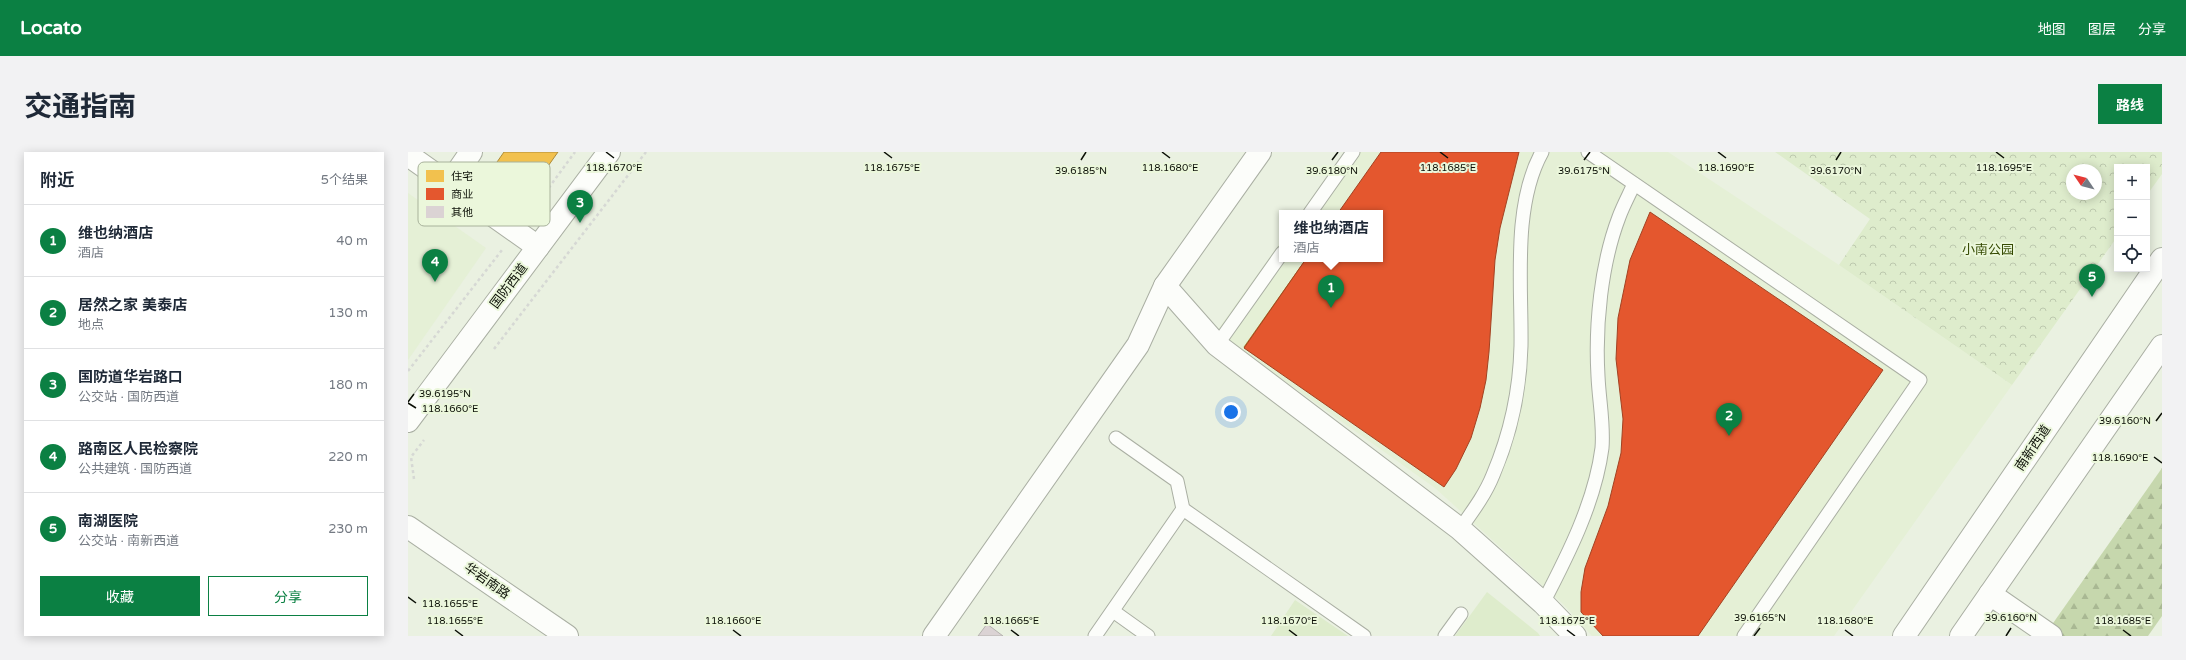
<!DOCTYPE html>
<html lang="zh">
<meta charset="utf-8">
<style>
body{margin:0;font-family:"Varela Round","Noto Sans SC",sans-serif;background:#f2f2f3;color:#1f2937}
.controls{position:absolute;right:12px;top:12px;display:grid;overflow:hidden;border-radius:0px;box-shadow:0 2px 10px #0003}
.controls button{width:36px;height:36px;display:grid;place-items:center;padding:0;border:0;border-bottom:1px solid #e0e1e3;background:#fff;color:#1f2937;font:20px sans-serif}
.compass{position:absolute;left:1658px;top:12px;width:36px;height:36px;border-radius:50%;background:#fff;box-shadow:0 2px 10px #0003;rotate:305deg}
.you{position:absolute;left:823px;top:260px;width:14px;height:14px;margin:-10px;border:3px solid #fff;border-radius:50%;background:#1a73e8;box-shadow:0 0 0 6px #1a73e833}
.badge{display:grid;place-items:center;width:26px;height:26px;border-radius:50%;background:#0b8043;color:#fff;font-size:13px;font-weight:700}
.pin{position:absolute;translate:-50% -33px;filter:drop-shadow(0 1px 2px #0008)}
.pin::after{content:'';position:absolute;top:21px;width:14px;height:12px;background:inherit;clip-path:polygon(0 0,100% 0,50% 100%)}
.popup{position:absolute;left:871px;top:58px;width:104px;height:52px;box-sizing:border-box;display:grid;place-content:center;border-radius:0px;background:#fff;filter:drop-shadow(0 1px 3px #0005);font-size:13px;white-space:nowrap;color:#747a83}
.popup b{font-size:15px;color:#1f2937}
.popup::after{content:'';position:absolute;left:50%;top:100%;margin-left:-8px;border:8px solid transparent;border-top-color:#fff}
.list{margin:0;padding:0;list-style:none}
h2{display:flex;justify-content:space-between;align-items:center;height:52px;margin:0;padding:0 16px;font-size:17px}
h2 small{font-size:13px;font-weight:400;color:#747a83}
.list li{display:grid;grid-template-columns:26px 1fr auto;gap:12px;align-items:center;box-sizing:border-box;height:72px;padding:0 16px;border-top:1px solid #e0e1e3}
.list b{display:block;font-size:15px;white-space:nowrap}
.list p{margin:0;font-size:13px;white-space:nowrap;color:#747a83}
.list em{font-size:13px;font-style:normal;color:#747a83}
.actions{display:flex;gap:8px;padding:12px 16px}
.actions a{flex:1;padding:9px 0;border:1px solid #0b8043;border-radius:0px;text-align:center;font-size:14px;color:#0b8043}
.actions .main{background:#0b8043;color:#fff}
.icon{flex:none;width:22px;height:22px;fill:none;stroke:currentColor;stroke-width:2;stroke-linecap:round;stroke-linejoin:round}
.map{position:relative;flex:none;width:1754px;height:484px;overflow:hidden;border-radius:0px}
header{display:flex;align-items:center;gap:24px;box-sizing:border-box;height:56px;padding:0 20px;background:#0b8043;color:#fff}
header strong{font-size:19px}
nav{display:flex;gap:22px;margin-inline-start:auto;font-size:14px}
.intro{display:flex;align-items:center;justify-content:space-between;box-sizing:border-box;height:96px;padding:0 24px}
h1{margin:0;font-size:28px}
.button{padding:10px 18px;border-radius:0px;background:#0b8043;color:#fff;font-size:14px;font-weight:700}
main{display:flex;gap:24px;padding:0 24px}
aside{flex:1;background:#fff;border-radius:0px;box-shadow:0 2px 10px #0003}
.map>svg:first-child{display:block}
.built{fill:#e5f0d6}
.grass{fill:#deeccc}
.forest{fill:url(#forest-firs)}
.park{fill:url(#park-crowns);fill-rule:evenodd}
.homes{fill:#f2c14e;stroke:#ad8c39}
.shops{fill:#e4572e;stroke:#a34222}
.building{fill:#dbd3d4;stroke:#b4b2ae}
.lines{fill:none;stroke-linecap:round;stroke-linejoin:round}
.lane-casing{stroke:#aaafa3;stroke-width:15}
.street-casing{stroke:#aaafa3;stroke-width:24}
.secondary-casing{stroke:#aaafa3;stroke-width:24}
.primary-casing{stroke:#aaafa3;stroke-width:24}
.path{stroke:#d6d8d4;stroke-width:2.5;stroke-dasharray:3 3;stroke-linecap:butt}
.lane{stroke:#fcfdfa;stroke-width:13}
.street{stroke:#fcfdfa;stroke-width:22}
.secondary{stroke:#fcfdfa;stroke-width:22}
.primary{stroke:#fcfdfa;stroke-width:22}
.ticks{fill:none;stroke:#0c1007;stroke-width:1.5}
.labels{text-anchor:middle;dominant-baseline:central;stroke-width:4;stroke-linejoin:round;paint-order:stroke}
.park-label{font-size:13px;fill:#354a02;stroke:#ebf7db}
.street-label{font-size:13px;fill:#0c1007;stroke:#ebf7db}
.key{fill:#ebf7db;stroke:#a8b29b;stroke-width:1}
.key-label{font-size:11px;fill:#0c1007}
.ticks-label{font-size:10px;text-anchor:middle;fill:#0c1007;stroke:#ebf7db;stroke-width:4;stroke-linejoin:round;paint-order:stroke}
</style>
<header>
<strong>Locato</strong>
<nav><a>地图</a><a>图层</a><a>分享</a></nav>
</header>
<div class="intro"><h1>交通指南</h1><a class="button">路线</a></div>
<main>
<aside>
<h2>附近<small>5个结果</small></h2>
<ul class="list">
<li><span class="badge">1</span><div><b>维也纳酒店</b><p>酒店</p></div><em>40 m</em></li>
<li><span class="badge">2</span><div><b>居然之家 美泰店</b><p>地点</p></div><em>130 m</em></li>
<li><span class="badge">3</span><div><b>国防道华岩路口</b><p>公交站 · 国防西道</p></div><em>180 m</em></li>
<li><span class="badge">4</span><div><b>路南区人民检察院</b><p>公共建筑 · 国防西道</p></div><em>220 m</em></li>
<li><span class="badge">5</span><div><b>南湖医院</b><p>公交站 · 南新西道</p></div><em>230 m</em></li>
</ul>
<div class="actions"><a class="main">收藏</a><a>分享</a></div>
</aside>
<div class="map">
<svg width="1754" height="484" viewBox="0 0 1754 484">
<defs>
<pattern id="forest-firs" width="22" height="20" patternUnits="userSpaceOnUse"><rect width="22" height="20" fill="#c6d7ad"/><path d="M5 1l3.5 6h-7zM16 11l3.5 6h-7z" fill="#a9b893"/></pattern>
<pattern id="park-crowns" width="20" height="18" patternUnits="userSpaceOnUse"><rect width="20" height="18" fill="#deeccc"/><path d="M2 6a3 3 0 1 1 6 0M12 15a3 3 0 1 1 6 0" fill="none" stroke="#bdc9ae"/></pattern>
</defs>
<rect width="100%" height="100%" fill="#eaf1e1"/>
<!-- built -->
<g class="built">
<polygon points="936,0 1260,0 1431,113 1604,233 1426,484 1184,484 1156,453 1027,336 808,180 874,88 874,107 972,107 972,61 893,61"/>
<polygon points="0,41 78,96 0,208"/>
</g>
<!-- grass -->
<g class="grass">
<polygon points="1079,440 1130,481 1132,484 1047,484"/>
<polygon points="887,448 940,484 863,484"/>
</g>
<!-- forest -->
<polygon class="forest" points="1754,316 1754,464 1740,484 1636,484"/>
<!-- park -->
<path class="park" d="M1367,0H1754V22L1739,43V15H1709V85L1604,233L1431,113L1462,67ZM1664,18H1688V42H1664Z"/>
<!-- homes -->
<g class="homes">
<polygon points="96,0 150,0 109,58 73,33"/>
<polygon points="972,90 1010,117 917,251 836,195 898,107 972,107"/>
</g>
<!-- shops -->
<g class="shops">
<polygon points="973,0 1111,0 1092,76 1087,108 1081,200 1078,228 1072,256 1063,286 1048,317 1036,335 836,196 898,107 972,107 972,61 930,61"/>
<polygon points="1242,60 1475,218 1290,484 1195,484 1173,460 1173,440 1177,416 1200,354 1213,301 1215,267 1208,207 1210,166 1222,108"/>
</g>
<!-- building -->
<polygon class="building" points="579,472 595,484 570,484"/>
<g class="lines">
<defs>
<g id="lane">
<polyline points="1180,0 1512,228 1336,484"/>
<polyline points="902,61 945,0"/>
<polyline points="809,193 874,101"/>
<polyline points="708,286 769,329 775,357 956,484"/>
<path d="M1052,377C1064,360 1077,343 1085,323C1102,283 1112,237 1113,194C1114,134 1104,54 1134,0"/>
<path d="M1135,451C1160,403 1187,350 1194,296C1196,272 1191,248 1190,224C1187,174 1193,112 1211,65C1215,54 1221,43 1226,32"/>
<polyline points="705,459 740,484"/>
<polyline points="687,484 775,357"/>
<polyline points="1037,484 1053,462"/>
</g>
<g id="street">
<polyline points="0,3 130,95"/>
<polyline points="41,32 63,0"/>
<polyline points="757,134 809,193 1052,377 1135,451 1167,484"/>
<polyline points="526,484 730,193 757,134 852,0"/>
</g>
<g id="secondary">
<polyline points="0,269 201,0"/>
<polyline points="0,375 159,484"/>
<polyline points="1582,442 1643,484"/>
</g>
<g id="primary">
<polyline points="1496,484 1754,107"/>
<polyline points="1553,484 1754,194"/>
</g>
</defs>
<!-- lane casing -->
<use href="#lane" class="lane-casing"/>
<!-- street casing -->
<use href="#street" class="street-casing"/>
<!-- secondary casing -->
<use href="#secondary" class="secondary-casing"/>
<!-- primary casing -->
<use href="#primary" class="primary-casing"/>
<!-- path -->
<g class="path">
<polyline points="123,60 167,0"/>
<polyline points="86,197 238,0"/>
<polyline points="0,219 94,98"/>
<polyline points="6,327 3,305 16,288"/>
</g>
<!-- lane -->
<use href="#lane" class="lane"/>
<!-- street -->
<use href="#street" class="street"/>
<!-- secondary -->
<use href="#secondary" class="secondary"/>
<!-- primary -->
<use href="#primary" class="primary"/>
</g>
<!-- ticks -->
<path class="ticks" d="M198,0L206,6M476,0L484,6M754,0L762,6M1032,0L1040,6M1310,0L1318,6M1588,0L1596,6M673,8L678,0M924,8L930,0M1176,8L1182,0M1428,8L1433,0M0,250L6,242M0,251L8,256M1748,269L1754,261M1746,305L1754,311M0,445L8,451M47,478L55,484M325,478L333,484M603,478L611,484M881,478L889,484M1159,478L1167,484M1437,478L1445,484M1715,478L1723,484M1346,484L1352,476M1598,484L1603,476"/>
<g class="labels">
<!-- park labels -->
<g class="park-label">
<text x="1580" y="98">小南公园</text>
</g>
<!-- street labels -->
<g class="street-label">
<text transform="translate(101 134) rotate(-53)">国防西道</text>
<text transform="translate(1625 296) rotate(-56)">南新西道</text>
<text transform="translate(79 429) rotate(35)">华岩南路</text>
</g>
</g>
<!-- legend -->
<rect x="10" y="10" width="132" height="64" rx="6" class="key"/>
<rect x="18" y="18" width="18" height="12" fill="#f2c14e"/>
<rect x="18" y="36" width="18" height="12" fill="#e4572e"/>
<rect x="18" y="54" width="18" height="12" fill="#dbd3d4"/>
<g class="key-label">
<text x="43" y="28">住宅</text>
<text x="43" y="46">商业</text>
<text x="43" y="64">其他</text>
</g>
<g class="ticks-label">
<text x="206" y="19">118.1670°E</text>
<text x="484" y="19">118.1675°E</text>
<text x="762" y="19">118.1680°E</text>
<text x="1040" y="19">118.1685°E</text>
<text x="1318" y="19">118.1690°E</text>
<text x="1596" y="19">118.1695°E</text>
<text x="673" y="22">39.6185°N</text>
<text x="924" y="22">39.6180°N</text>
<text x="1176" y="22">39.6175°N</text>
<text x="1428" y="22">39.6170°N</text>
<text x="37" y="245">39.6195°N</text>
<text x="42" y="260">118.1660°E</text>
<text x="1717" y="272">39.6160°N</text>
<text x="1712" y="309">118.1690°E</text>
<text x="42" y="455">118.1655°E</text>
<text x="1352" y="469">39.6165°N</text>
<text x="1603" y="469">39.6160°N</text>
<text x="47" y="472">118.1655°E</text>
<text x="325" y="472">118.1660°E</text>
<text x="603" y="472">118.1665°E</text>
<text x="881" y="472">118.1670°E</text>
<text x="1159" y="472">118.1675°E</text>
<text x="1437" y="472">118.1680°E</text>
<text x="1715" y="472">118.1685°E</text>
</g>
</svg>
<div class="controls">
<button>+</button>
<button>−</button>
<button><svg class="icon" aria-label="locate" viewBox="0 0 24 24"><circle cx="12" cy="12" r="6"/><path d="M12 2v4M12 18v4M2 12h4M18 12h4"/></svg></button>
</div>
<svg class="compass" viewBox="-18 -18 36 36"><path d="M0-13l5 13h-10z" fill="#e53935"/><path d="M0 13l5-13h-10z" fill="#747a83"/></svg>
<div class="you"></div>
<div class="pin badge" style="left:923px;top:156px">1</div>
<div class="popup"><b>维也纳酒店</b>酒店</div>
<div class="pin badge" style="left:1321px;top:284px">2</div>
<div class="pin badge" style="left:172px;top:71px">3</div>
<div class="pin badge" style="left:27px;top:130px">4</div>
<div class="pin badge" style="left:1684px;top:145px">5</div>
</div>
</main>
